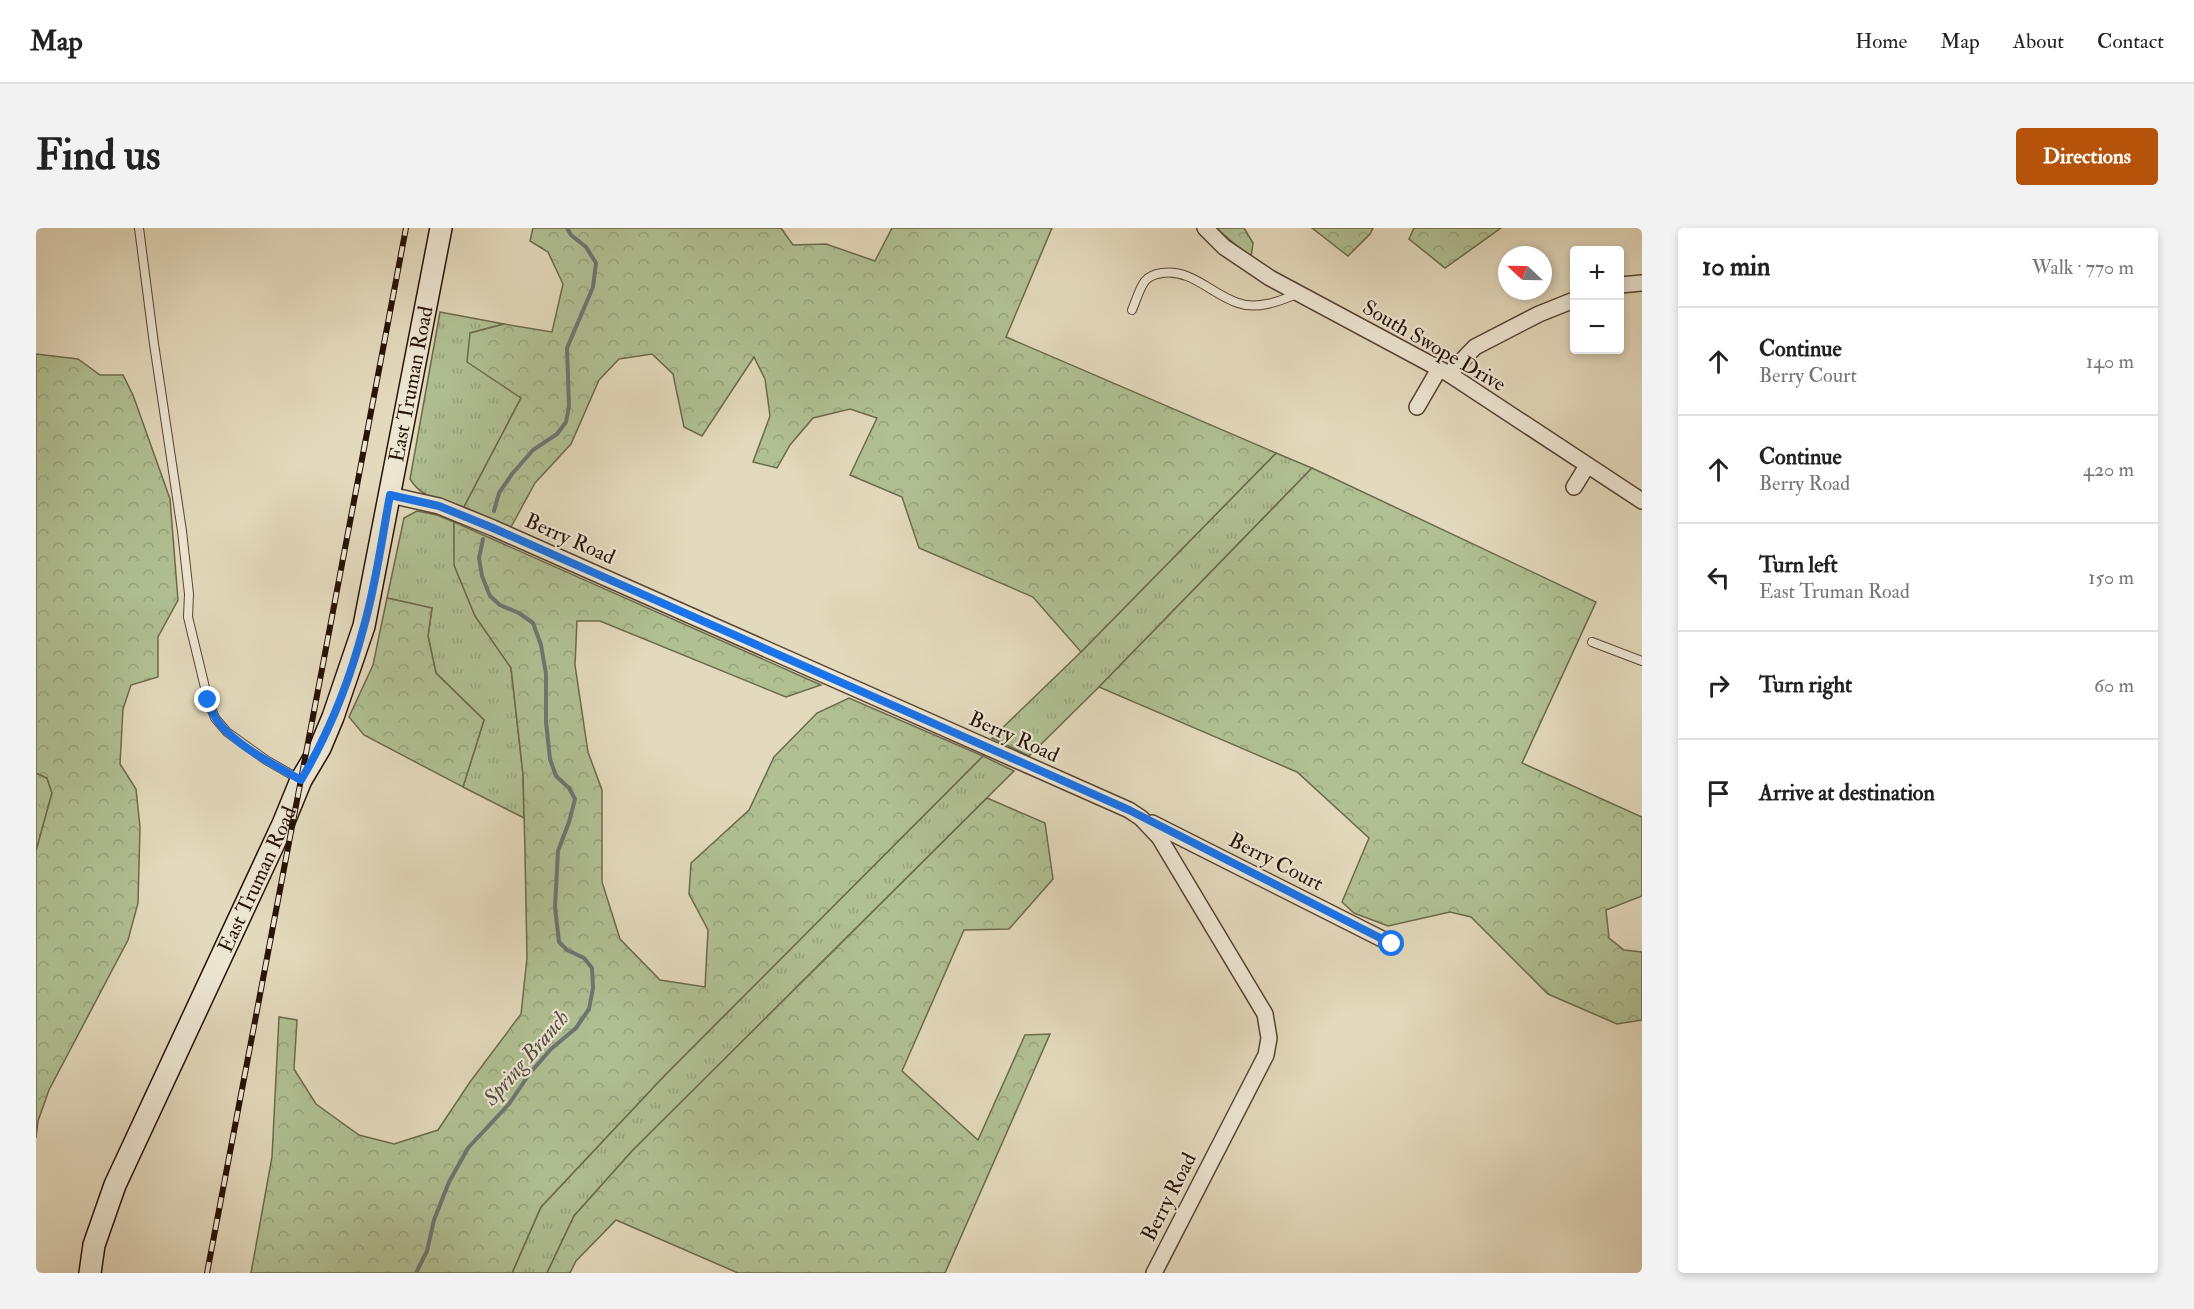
<!DOCTYPE html>
<meta charset="utf-8">
<style>
body{margin:0;font-family:"IM FELL Double Pica",serif;background:#f2f2f2;color:#222}
.controls{position:absolute;right:18px;top:18px;display:grid;overflow:hidden;border-radius:6px;box-shadow:0 3px 9px #0003}
.controls button{width:54px;height:54px;display:grid;place-items:center;padding:0;border:0;border-bottom:2px solid #e0e0e0;background:#fff;color:#222;font:30px sans-serif}
.compass{position:absolute;left:1462px;top:18px;width:54px;height:54px;border-radius:50%;background:#fff;box-shadow:0 3px 9px #0003;rotate:292deg}
.stop{position:absolute;width:18px;height:18px;margin:-14px;border:4px solid #1a73e8;border-radius:50%;background:#fff}
.stop.end{background:#1a73e8;border-color:#fff;box-shadow:0 2px 6px #0008}
.list{margin:0;padding:0;list-style:none}
h2{display:flex;justify-content:space-between;align-items:center;height:78px;margin:0;padding:0 24px;font-size:26px}
h2 small{font-size:20px;font-weight:400;color:#767676}
.list li{display:grid;grid-template-columns:39px 1fr auto;gap:18px;align-items:center;box-sizing:border-box;height:108px;padding:0 24px;border-top:2px solid #e0e0e0}
.list b{display:block;font-size:22px;white-space:nowrap}
.list p{margin:0;font-size:20px;white-space:nowrap;color:#767676}
.list em{font-size:20px;font-style:normal;color:#767676}
.icon{flex:none;width:33px;height:33px;fill:none;stroke:currentColor;stroke-width:2;stroke-linecap:round;stroke-linejoin:round}
.map{position:relative;flex:none;width:1606px;height:1045px;overflow:hidden;border-radius:6px}
header{display:flex;align-items:center;gap:36px;box-sizing:border-box;height:84px;padding:0 30px;background:#fff;border-bottom:2px solid #e0e0e0}
header strong{font-size:28px}
nav{display:flex;gap:33px;margin-inline-start:auto;font-size:21px}
.intro{display:flex;align-items:center;justify-content:space-between;box-sizing:border-box;height:144px;padding:0 36px}
h1{margin:0;font-size:42px}
.button{padding:15px 27px;border-radius:6px;background:#b45309;color:#fff;font-size:21px;font-weight:700}
main{display:flex;gap:36px;padding:0 36px}
aside{flex:1;background:#fff;border-radius:6px;box-shadow:0 3px 9px #0003}
.map>svg:first-child{display:block}
.grass{fill:url(#grass-tufts);stroke:#6c6a4c;stroke-width:1.5}
.forest{fill:url(#forest-crowns);stroke:#6c6a4c;stroke-width:1.5}
.lines{fill:none;stroke-linecap:round;stroke-linejoin:round}
.stream{stroke:#6e7574;stroke-width:4}
.lane-casing{stroke:#574434;stroke-width:10}
.street-casing{stroke:#574434;stroke-width:18}
.secondary-casing{stroke:#281306;stroke-width:24}
.lane{stroke:#ede6d3;stroke-width:8}
.street{stroke:#ede6d3;stroke-width:15}
.secondary{stroke:#ede6d3;stroke-width:21}
.rail-casing{stroke:#281306;stroke-width:6}
.rail{stroke:#ede6d3;stroke-width:4;stroke-dasharray:11;stroke-linecap:butt}
.route{stroke:#1a73e8;stroke-width:8}
.labels{text-anchor:middle;dominant-baseline:central;stroke-width:4.5;stroke-linejoin:round;paint-order:stroke}
.street-label{font-size:21px;fill:#281306;stroke:#ede6d3}
.water-label{font-size:22px;font-style:italic;fill:#514c46;stroke:#ede6d3}
</style>
<header>
<strong>Map</strong>
<nav><a>Home</a><a>Map</a><a>About</a><a>Contact</a></nav>
</header>
<div class="intro"><h1>Find us</h1><a class="button">Directions</a></div>
<main>
<div class="map">
<svg width="1606" height="1045" viewBox="0 0 1606 1045">
<defs>
<pattern id="grass-tufts" width="24" height="20" patternUnits="userSpaceOnUse" patternTransform="scale(1.5)"><rect width="24" height="20" fill="#b0c093"/><path d="M3 7l-1-3M5 7V3M7 7l1-3M15 17l-1-3M17 17v-4M19 17l1-3" fill="none" stroke="#97a47d"/></pattern>
<pattern id="forest-crowns" width="20" height="18" patternUnits="userSpaceOnUse" patternTransform="scale(1.5)"><rect width="20" height="18" fill="#b0c093"/><path d="M2 6a3 3 0 1 1 6 0M12 15a3 3 0 1 1 6 0" fill="none" stroke="#97a47d"/></pattern>
</defs>
<rect width="100%" height="100%" fill="#e3d9bc"/>
<filter id="stains"><feTurbulence type="fractalNoise" baseFrequency=".00333" numOctaves="4"/><feColorMatrix values="0 0 0 0 .2 0 0 0 0 .09 0 0 0 0 .02 0 0 0 .5 -.17"/></filter>
<radialGradient id="worn" r=".72"><stop offset=".6" stop-color="#630" stop-opacity="0"/><stop offset="1" stop-color="#630" stop-opacity=".3"/></radialGradient>
<!-- grass -->
<g class="grass">
<path d="M404,84L468,96L434,105L485,170L428,279C407,273 386,271 374,251Z"/>
<polygon points="1240,225 1276,240 1063,459 993,528 956,510 1045,424"/>
<polygon points="381,283 401,287 418,294 419,339 439,388 475,440 487,546 488,590 427,559 448,492 400,445 392,408 396,380 351,370 368,290"/>
<polygon points="947,528 978,543 597,922 538,988 511,1045 476,1045 505,979 629,847"/>
<polygon points="0,545 11,550 16,565 0,623"/>
</g>
<!-- forest -->
<g class="forest">
<polygon points="497,0 745,0 757,17 790,16 839,33 856,0 1016,0 970,109 1240,225 1045,424 997,369 883,320 866,269 814,247 841,190 814,181 777,190 754,217 741,240 717,234 734,188 729,151 718,129 666,208 648,199 637,146 616,126 583,131 563,152 535,216 499,255 475,299 428,279 485,170 431,134 434,105 468,96 516,104 527,56 512,24 494,13"/>
<polygon points="1180,0 1208,0 1217,15 1215,30"/>
<polygon points="1276,0 1337,0 1334,6 1312,28"/>
<polygon points="1378,0 1465,0 1409,40 1373,11"/>
<polygon points="0,126 42,131 64,147 87,147 97,167 134,271 142,372 122,409 122,449 95,457 87,481 84,536 100,561 104,599 102,675 92,712 13,862 2,893 0,910 0,623 16,565 11,550 0,545"/>
<polygon points="1276,240 1560,374 1486,535 1606,589 1606,668 1570,682 1573,710 1588,722 1606,724 1606,792 1581,796 1512,766 1435,689 1414,684 1352,698 1318,685 1306,674 1333,610 1261,544 1063,459"/>
<polygon points="418,294 785,457 750,469 564,393 541,393 539,437 552,524 566,562 566,654 584,711 624,752 669,759 672,702 653,666 655,635 713,582 738,529 781,485 813,470 947,528 629,847 505,979 476,1045 215,1045 236,929 243,789 261,792 258,841 280,876 323,907 358,916 402,902 434,854 485,786 491,730 489,624 487,546 475,440 439,388 418,337"/>
<polygon points="351,370 396,380 392,408 400,445 448,492 427,559 328,507 313,489 337,437"/>
<polygon points="951,570 1009,595 1017,651 973,701 928,702 866,843 942,912 989,807 1014,806 909,1045 702,1045 580,992 540,1033 534,1045 511,1045 538,988 597,922"/>
</g>
<g class="lines">
<!-- stream -->
<g class="stream">
<polyline points="458,283 463,265 476,246 497,222 521,206 530,194 533,178 531,120 557,59 560,35 550,19 535,7 531,0"/>
<polyline points="380,1045 391,1023 398,992 413,954 432,920 473,876 494,845 515,821 540,800 553,781 557,760 556,740 548,730 531,722 523,714 519,679 522,623 533,594 539,571 533,560 520,548 514,531 510,494 510,446 505,417 497,395 483,385 464,377 454,368 446,348 443,330 447,311"/>
</g>
<defs>
<g id="lane">
<polyline points="103,0 118,116 146,303 153,366 152,389 172,472 179,490 191,504 230,532 263,551"/>
<path d="M1096,82C1100,73 1103,61 1109,53C1113,48 1119,46 1126,45C1156,41 1175,66 1202,75C1221,82 1244,73 1261,66"/>
<polyline points="1556,414 1606,433"/>
</g>
<g id="street">
<polyline points="1169,0 1188,19 1234,50 1413,146 1606,273"/>
<polyline points="1584,57 1606,55"/>
<polyline points="1413,146 1439,119 1503,86 1538,72"/>
<polyline points="1381,179 1403,141"/>
<polyline points="1538,259 1551,238"/>
<polyline points="354,267 403,278 457,300 1093,582 1105,590 1123,609 1229,786 1233,810 1230,827 1118,1045"/>
<polyline points="1116,595 1356,716"/>
</g>
<g id="secondary">
<path id="s1" d="M54,1045L58,1017L79,957L247,596L265,552L284,520L297,489L328,398L405,0"/>
</g>
</defs>
<!-- lane casing -->
<use href="#lane" class="lane-casing"/>
<!-- street casing -->
<use href="#street" class="street-casing"/>
<!-- secondary casing -->
<use href="#secondary" class="secondary-casing"/>
<!-- lane -->
<use href="#lane" class="lane"/>
<!-- street -->
<use href="#street" class="street"/>
<!-- secondary -->
<use href="#secondary" class="secondary"/>
<defs>
<polyline id="rail" points="171,1045 370,0"/>
</defs>
<!-- rail casing -->
<use href="#rail" class="rail-casing"/>
<!-- rail -->
<use href="#rail" class="rail"/>
</g>
<g class="lines">
<!-- route -->
<path class="route" d="M172,472C174,478 176,484 179,489C193,514 240,538 265,552C293,505 314,452 328,398C340,356 346,310 354,267L403,278L457,300L1093,582L1356,716"/>
</g>
<g class="labels">
<!-- street labels -->
<g class="street-label">
<text transform="translate(1398 118) rotate(30)">South Swope Drive</text>
<text stroke="none"><textPath href="#s1" startOffset="951">East Truman Road</textPath></text>
<text transform="translate(534 311) rotate(24)">Berry Road</text>
<text transform="translate(978 509) rotate(24)">Berry Road</text>
<text transform="translate(1240 634) rotate(27)">Berry Court</text>
<text stroke="none"><textPath href="#s1" startOffset="429">East Truman Road</textPath></text>
<text transform="translate(1133 969) rotate(-63)">Berry Road</text>
</g>
<!-- water labels -->
<g class="water-label">
<text transform="translate(490 830) rotate(-49)">Spring Branch</text>
</g>
</g>
<rect width="100%" height="100%" filter="url(#stains)"/>
<rect width="100%" height="100%" fill="url(#worn)"/>
</svg>
<div class="controls">
<button>+</button>
<button>−</button>
</div>
<svg class="compass" viewBox="-18 -18 36 36"><path d="M0-13l5 13h-10z" fill="#e53935"/><path d="M0 13l5-13h-10z" fill="#767676"/></svg>
<div class="stop" style="left:1356px;top:716px"></div>
<div class="stop end" style="left:172px;top:472px"></div>
</div>
<aside>
<h2>10 min<small>Walk · 770 m</small></h2>
<ul class="list">
<li><svg class="icon" aria-label="ahead" viewBox="0 0 24 24"><path d="M12 20V5M6 11l6-6 6 6"/></svg><div><b>Continue</b><p>Berry Court</p></div><em>140 m</em></li>
<li><svg class="icon" aria-label="ahead" viewBox="0 0 24 24"><path d="M12 20V5M6 11l6-6 6 6"/></svg><div><b>Continue</b><p>Berry Road</p></div><em>420 m</em></li>
<li><svg class="icon" aria-label="left" viewBox="0 0 24 24"><path d="M17 20v-9H6M10 6l-5 5 5 5"/></svg><div><b>Turn left</b><p>East Truman Road</p></div><em>150 m</em></li>
<li><svg class="icon" aria-label="right" viewBox="0 0 24 24"><path d="M7 20v-9h11M14 6l5 5-5 5"/></svg><div><b>Turn right</b></div><em>60 m</em></li>
<li><svg class="icon" aria-label="arrive" viewBox="0 0 24 24"><path d="M6 21V4h12l-3 4 3 4H6"/></svg><div><b>Arrive at destination</b></div></li>
</ul>
</aside>
</main>
